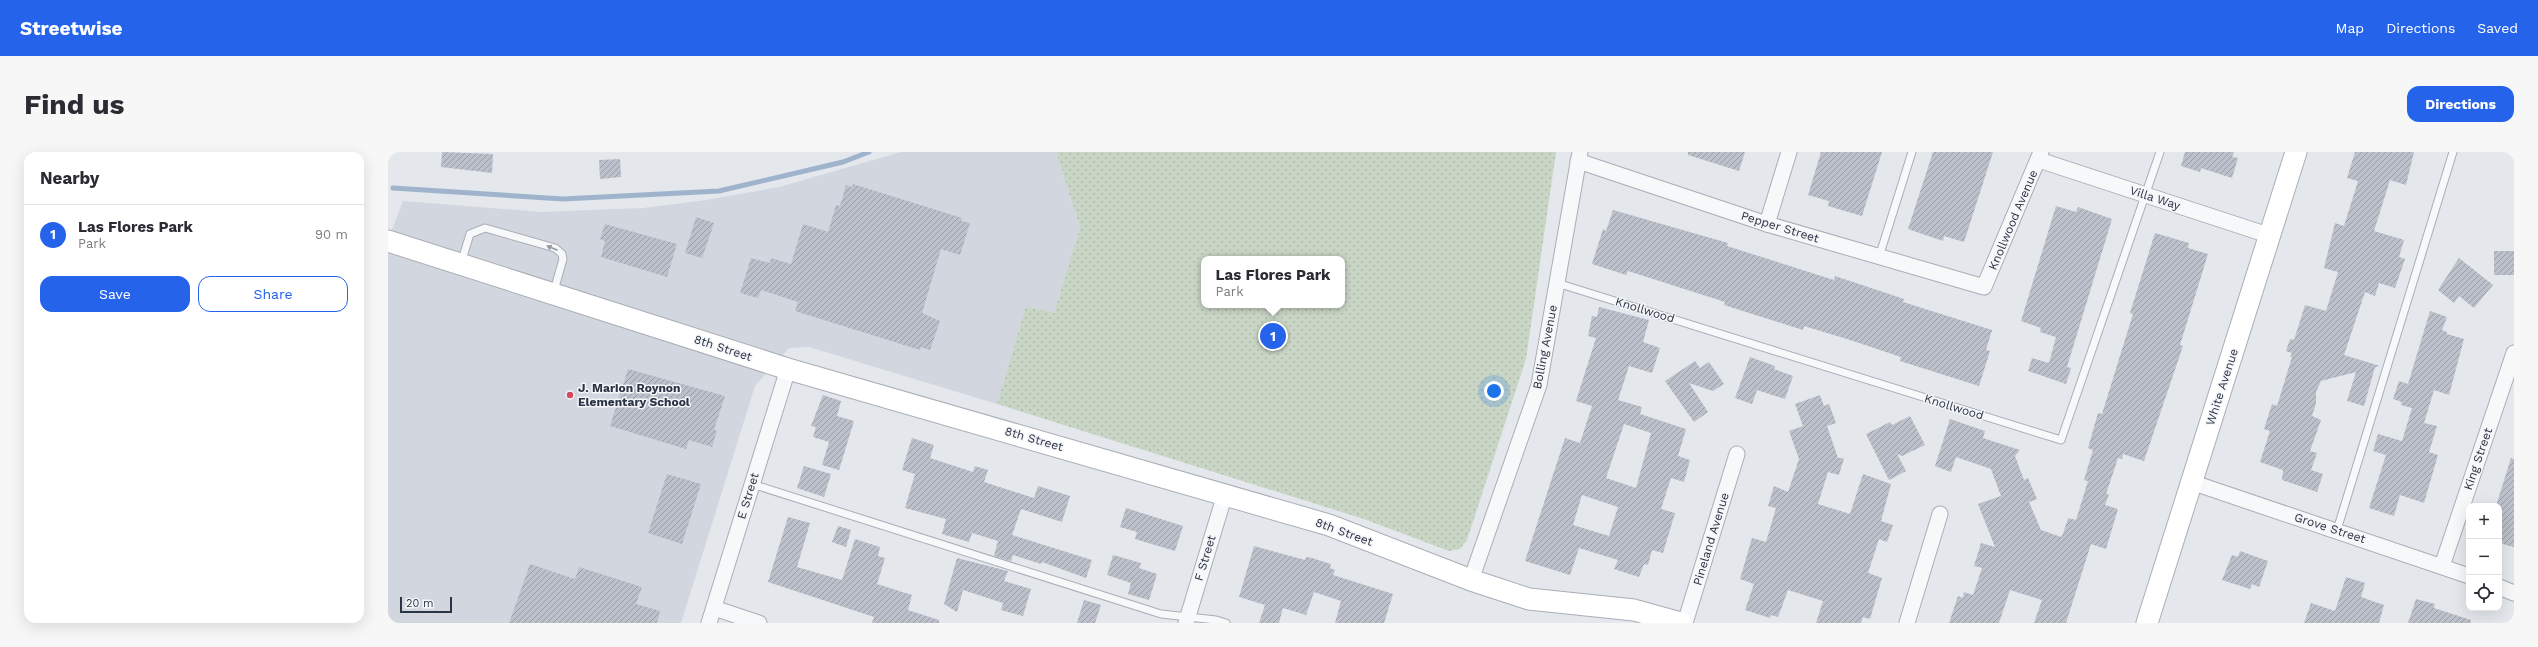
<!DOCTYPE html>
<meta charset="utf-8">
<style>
body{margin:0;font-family:"Work Sans",sans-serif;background:#f7f7f7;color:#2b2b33}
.controls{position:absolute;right:12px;bottom:12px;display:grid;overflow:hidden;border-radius:8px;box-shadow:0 4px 16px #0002}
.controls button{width:36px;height:36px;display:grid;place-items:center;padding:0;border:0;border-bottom:1px solid #e1e1e2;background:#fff;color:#2b2b33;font:20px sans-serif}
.scale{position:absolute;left:12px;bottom:10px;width:52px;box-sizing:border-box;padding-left:4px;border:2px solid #2b3445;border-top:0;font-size:11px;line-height:14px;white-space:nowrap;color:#2b3445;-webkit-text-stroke:3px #f4f6f9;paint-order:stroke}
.you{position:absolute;left:1106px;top:239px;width:14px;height:14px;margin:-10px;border:3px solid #fff;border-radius:50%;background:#1a73e8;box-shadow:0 0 0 6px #1a73e833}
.badge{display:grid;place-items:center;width:26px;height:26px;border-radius:50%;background:#2563eb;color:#fff;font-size:13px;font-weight:700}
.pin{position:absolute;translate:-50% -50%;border:2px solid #fff;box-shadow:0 1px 4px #0006}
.popup{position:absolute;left:813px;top:104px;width:144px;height:52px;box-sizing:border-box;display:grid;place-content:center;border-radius:8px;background:#fff;filter:drop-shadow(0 1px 3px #0005);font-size:13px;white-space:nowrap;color:#7c7c81}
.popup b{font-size:15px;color:#2b2b33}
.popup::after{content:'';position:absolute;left:50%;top:100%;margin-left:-8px;border:8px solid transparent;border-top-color:#fff}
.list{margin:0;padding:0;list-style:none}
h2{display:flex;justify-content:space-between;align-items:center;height:52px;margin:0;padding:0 16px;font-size:17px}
h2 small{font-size:13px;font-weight:400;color:#7c7c81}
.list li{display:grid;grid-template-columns:26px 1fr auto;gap:12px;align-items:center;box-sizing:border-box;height:60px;padding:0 16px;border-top:1px solid #e1e1e2}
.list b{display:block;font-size:15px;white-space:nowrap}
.list p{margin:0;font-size:13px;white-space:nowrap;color:#7c7c81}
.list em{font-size:13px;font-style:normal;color:#7c7c81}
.actions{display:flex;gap:8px;padding:12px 16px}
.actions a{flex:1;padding:9px 0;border:1px solid #2563eb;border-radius:12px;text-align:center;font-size:14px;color:#2563eb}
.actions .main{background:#2563eb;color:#fff}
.icon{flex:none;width:22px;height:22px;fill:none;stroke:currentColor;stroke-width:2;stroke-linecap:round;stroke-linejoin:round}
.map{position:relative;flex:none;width:2126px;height:471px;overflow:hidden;border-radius:12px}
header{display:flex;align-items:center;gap:24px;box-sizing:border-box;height:56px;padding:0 20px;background:#2563eb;color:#fff}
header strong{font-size:19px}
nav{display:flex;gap:22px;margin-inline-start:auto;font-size:14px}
.intro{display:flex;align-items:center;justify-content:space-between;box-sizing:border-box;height:96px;padding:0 24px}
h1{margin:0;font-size:28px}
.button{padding:10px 18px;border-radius:12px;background:#2563eb;color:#fff;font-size:14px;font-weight:700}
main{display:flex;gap:24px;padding:0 24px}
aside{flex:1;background:#fff;border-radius:12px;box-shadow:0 4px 16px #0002}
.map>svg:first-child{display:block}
.built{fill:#d2d6de}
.park{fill:url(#park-dots);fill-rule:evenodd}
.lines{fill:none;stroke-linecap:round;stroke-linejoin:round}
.stream{stroke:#9fb4cc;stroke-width:5}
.building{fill:url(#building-hatch);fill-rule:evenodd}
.lane-casing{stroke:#a9aeb7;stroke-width:9}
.street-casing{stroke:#a9aeb7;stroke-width:17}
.secondary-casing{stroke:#a9aeb7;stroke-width:23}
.lane{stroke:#f7f8fa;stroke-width:7}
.street{stroke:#f7f8fa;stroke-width:15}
.secondary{stroke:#fff;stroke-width:21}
.oneway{fill:#9196a0}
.poi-dot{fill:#d1495b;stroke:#f4f6f9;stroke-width:1.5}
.labels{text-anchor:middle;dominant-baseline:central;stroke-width:3;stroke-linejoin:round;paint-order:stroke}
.street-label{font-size:12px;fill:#2b3445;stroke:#f4f6f9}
.poi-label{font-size:12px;font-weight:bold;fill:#2b3445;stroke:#f4f6f9;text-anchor:start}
</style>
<header>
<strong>Streetwise</strong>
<nav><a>Map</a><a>Directions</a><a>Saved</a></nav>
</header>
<div class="intro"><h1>Find us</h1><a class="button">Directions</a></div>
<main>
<aside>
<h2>Nearby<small></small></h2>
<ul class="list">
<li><span class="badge">1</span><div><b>Las Flores Park</b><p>Park</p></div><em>90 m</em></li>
</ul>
<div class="actions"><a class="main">Save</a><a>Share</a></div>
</aside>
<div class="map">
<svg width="2126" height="471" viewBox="0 0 2126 471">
<defs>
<pattern id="park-dots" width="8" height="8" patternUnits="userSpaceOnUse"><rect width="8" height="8" fill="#c9d6c5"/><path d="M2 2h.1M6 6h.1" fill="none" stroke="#adb8ab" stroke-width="1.8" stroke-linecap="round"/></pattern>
<pattern id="building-hatch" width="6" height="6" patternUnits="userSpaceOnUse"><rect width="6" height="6" fill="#bbc0ca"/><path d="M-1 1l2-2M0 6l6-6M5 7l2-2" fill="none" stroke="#989da6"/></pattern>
</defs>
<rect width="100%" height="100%" fill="#e4e7ec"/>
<!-- built -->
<polygon class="built" points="513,0 668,0 692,75 666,161 638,154 609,252 421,195 401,196 367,234 293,471 0,471 0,88 15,49 153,60 255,56 318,48 391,35"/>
<!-- park -->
<path class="park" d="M668,0H1168L1138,207L1079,388L1072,397L1061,399L976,367L609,252L638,154L666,161L692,75ZM816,107H954V153H816Z"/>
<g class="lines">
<!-- stream -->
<polyline class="stream" points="5,36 175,47 331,39 455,10 481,0"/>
</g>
<!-- building -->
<g class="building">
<polygon points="54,0 105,2 104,21 53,15"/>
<polygon points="1300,0 1357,0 1351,19 1300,3"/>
<polygon points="1433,0 1494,0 1474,64 1440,54 1441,49 1420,43"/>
<polygon points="1545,0 1605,0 1576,90 1556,84 1555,89 1520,77"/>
<polygon points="1797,0 1846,0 1844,5 1850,6 1844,26 1813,16 1812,20 1793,14"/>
<polygon points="1967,0 2026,0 2018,33 2002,28 1986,79 2016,88 2011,105 2017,107 2007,136 1991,131 1987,144 1977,140 1956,203 1992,214 1987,215 1976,254 1959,249 1968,220 1933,229 1928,240 1928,251 1924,264 1933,268 1922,299 1929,301 1923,318 1935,322 1929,340 1894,328 1895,318 1872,310 1882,279 1876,277 1884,252 1889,254 1904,205 1902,205 1904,201 1898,199 1902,187 1906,188 1917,153 1938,159 1950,120 1936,116 1947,71 1956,74 1970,29 1959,26"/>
<polygon points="232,7 233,25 212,27 211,8"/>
<polygon points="465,32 574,66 573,69 582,71 572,103 553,97 534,161 552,169 542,198 533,195 532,198 407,159 410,150 373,138 370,146 352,141 363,106 382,111 383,106 403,112 415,72 440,80 448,53 452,54 458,33 464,35"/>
<polygon points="1668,54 1688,60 1690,55 1724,67 1679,215 1683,216 1678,232 1640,219 1644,206 1661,211 1668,185 1652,180 1653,176 1633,169"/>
<polygon points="1225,58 1340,91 1339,94 1446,128 1447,124 1516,147 1515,150 1604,178 1598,198 1602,199 1591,234 1512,209 1513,205 1459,187 1416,174 1415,178 1336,153 1337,150 1240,119 1238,123 1204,112 1215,77 1218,79"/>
<polygon points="308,65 326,71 314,106 297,101"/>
<polygon points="217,72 289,92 279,125 213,105 217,89 212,87"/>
<polygon points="1767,81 1801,91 1800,96 1820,102 1792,193 1795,194 1756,309 1735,302 1734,307 1730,306 1718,342 1721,342 1717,353 1730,357 1718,397 1703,392 1678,471 1646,471 1654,448 1622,438 1611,471 1561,471 1570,444 1575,446 1576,440 1585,443 1594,416 1586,414 1593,391 1607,395 1590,352 1613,344 1603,317 1568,305 1563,320 1547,314 1562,267 1597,279 1595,286 1632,298 1627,304 1636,328 1640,326 1649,347 1641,350 1653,378 1673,385 1675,382 1680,366 1688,368 1700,329 1696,328 1705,298 1700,296 1710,261 1714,262 1731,207 1745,162 1742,161"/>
<rect x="2106" y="99" width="20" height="24"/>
<polygon points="2071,106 2105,133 2086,156 2071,144 2066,151 2050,138"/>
<path d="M1211,155L1261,168L1255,190L1272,196L1264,221L1241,214L1230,248L1254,255L1252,262L1298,277L1290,304L1302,308L1296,330L1283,326L1273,357L1287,361L1275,401L1264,398L1260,413L1256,412L1251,425L1226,417L1230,408L1191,396L1182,423L1137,409L1177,286L1192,291L1204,254L1188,249L1208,186L1200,184L1204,164L1209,165ZM1236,272L1263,281L1248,336L1218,326ZM1194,343L1230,355L1221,384L1185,373Z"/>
<polygon points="2042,159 2059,165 2054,178 2059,180 2059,182 2076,187 2061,243 2046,238 2036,271 2049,274 2041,300 2050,303 2036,351 2012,343 2006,364 1981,356 1998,303 1985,299 1990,282 2014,289 2024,256 2013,253 2014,250 2005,247 2011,229 2020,232"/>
<polygon points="1362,205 1387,214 1386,217 1405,224 1397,247 1369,238 1364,252 1347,246"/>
<polygon points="1307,209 1312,216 1321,210 1336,232 1325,239 1301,231 1320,260 1306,270 1277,229"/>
<polygon points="240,217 337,244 326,278 329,279 324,295 301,288 298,297 222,274"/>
<polygon points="435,243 453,249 449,264 466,269 451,318 434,313 441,290 425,285 428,275 423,274"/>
<polygon points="1432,243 1436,254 1441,252 1448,271 1439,274 1450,306 1456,306 1451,323 1440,320 1430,352 1462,362 1475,322 1503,332 1493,369 1505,373 1499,390 1491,387 1480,421 1494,426 1482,467 1475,465 1473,471 1428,471 1435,449 1400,438 1390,465 1383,463 1382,466 1357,458 1366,432 1352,427 1364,386 1378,390 1388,356 1380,354 1386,334 1400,340 1411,307 1401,279 1415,274 1407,252"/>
<polygon points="1522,264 1537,293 1514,304 1509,302 1518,319 1501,328 1478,282 1502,270 1504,273"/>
<polygon points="524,286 546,293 542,306 585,320 587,314 600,318 596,330 646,346 650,334 682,344 674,370 633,357 624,383 704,408 698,426 654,410 653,412 625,403 623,409 606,404 610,389 584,381 581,390 554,382 558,367 517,356 527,322 514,318"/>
<polygon points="2123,306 2126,307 2126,395 2111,391 2111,354 2108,354"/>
<polygon points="416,314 443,322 436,345 409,336"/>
<polygon points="279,322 313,332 294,392 260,381"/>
<polygon points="738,356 795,374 787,399 747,387 749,380 732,375"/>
<polygon points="400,365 422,371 409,415 454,428 467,387 492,395 490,404 497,406 489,432 524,443 520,458 551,468 551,471 484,471 486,465 380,430"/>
<polygon points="450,374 463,378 458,395 444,390"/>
<polygon points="866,394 917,408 918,405 924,406 943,412 942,416 947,418 945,423 1005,442 996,471 947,471 953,449 926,440 918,463 895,456 891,471 871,471 877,453 851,445"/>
<polygon points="1852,399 1880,409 1871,435 1864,432 1862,437 1834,428 1844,403 1850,405"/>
<polygon points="725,403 753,411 751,416 769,422 761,448 740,442 743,431 719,423"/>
<polygon points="569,406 620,419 616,429 643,437 635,464 613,458 615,451 575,438 569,460 556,452"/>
<polygon points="142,412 187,427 191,415 254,435 248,452 272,459 269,471 121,471"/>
<polygon points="1958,425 1977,431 1973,445 1996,453 1991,471 1916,471 1923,451 1947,459"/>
<polygon points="2028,447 2047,452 2046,456 2083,468 2083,471 2020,471"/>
<polygon points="696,448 713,453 707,471 689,471"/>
</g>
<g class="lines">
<defs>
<g id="lane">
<polyline points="1491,105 1524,0"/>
<polyline points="73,111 82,82 97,76 167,96 174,102 175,107 166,139"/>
<polyline points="1169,131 1673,288 1772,0"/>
<polyline points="364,332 773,462 828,468 838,471"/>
<polyline points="1949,378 2065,0"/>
</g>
<g id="street">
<polyline points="1651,8 1883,84"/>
<polyline points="1190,9 1379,72 1596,135 1653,0"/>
<polyline points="1379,72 1401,0"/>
<polyline points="1803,330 2081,424"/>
<polyline points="2054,414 2126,201"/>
<polyline points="1083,428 1151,233 1192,0"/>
<polyline points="2111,435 2126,441"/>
<polyline points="326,456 371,471"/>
<polyline points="321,471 400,217"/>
<polyline points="798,471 837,342"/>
<polyline points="1297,471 1349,302"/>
<polyline points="1519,471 1552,362"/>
</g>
<g id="secondary">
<polyline points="0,89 400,217 941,373 1083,428 1141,447 1246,458 1293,471"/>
<polyline points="1759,471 1908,0"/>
</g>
</defs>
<!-- lane casing -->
<use href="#lane" class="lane-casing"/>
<!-- street casing -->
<use href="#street" class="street-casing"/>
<!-- secondary casing -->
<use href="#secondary" class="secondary-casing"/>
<!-- lane -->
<use href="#lane" class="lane"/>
<!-- street -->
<use href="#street" class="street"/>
<!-- secondary -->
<use href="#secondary" class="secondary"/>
</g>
<!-- one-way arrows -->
<defs><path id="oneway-solid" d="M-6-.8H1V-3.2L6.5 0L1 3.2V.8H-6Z"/></defs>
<use class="oneway" href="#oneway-solid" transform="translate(164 96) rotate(-157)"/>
<!-- markers -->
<circle class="poi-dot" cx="182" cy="243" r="4"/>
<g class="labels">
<!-- street labels -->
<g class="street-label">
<text transform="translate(1767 46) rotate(18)">Villa Way</text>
<text transform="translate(1625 68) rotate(-67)">Knollwood Avenue</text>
<text transform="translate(1392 75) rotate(17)">Pepper Street</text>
<text transform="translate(1257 158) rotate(17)">Knollwood</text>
<text transform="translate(1157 195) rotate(-79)">Bolling Avenue</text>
<text transform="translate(335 196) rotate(18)">8th Street</text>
<text transform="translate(1834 235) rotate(-72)">White Avenue</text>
<text transform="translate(1566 255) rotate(17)">Knollwood</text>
<text transform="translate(646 287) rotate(16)">8th Street</text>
<text transform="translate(2090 307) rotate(-71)">King Street</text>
<text transform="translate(360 344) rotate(-73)">E Street</text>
<text transform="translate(1942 376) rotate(18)">Grove Street</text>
<text transform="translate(956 380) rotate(20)">8th Street</text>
<text transform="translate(1323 387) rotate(-73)">Pineland Avenue</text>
<text transform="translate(817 406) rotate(-73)">F Street</text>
</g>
<!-- poi labels -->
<g class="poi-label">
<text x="190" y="236">J. Marion Roynon<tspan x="190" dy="14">Elementary School</tspan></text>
</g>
</g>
</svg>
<div class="controls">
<button>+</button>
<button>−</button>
<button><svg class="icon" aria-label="locate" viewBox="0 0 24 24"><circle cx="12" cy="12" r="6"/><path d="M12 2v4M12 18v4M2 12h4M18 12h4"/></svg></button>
</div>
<div class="scale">20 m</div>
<div class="you"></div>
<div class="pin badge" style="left:885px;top:184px">1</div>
<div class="popup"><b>Las Flores Park</b>Park</div>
</div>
</main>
